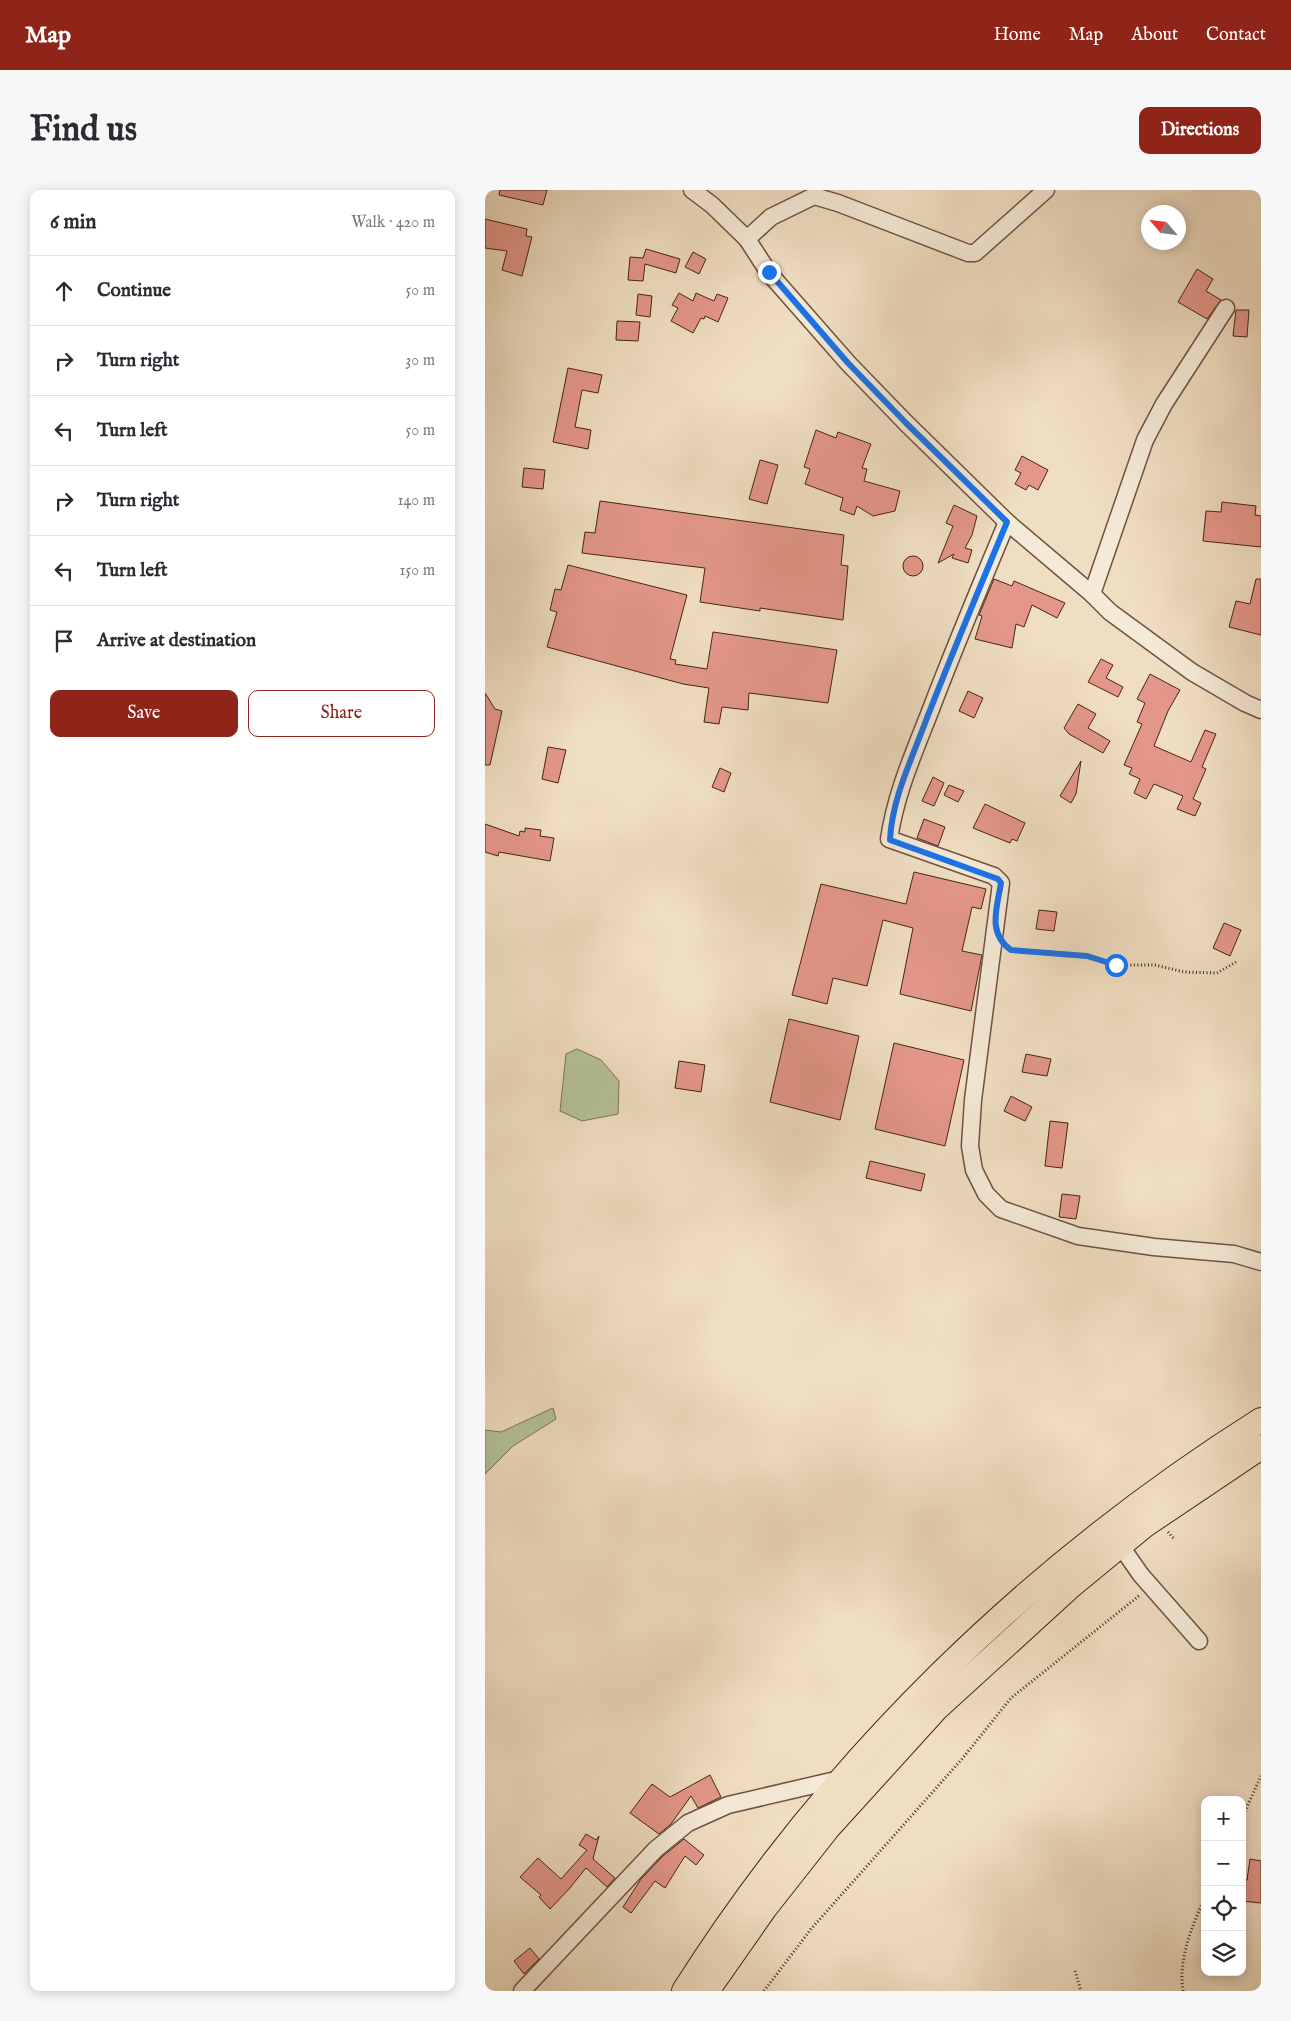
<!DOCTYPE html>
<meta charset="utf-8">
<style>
body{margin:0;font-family:"IM FELL English",serif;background:#f7f7f7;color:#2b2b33}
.controls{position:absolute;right:15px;bottom:15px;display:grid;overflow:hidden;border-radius:10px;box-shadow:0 2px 12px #0003}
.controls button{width:45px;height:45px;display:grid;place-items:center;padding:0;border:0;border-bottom:1px solid #e1e1e2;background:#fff;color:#2b2b33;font:25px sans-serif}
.compass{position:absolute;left:656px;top:15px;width:45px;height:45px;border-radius:50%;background:#fff;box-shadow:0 2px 12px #0003;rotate:298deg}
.stop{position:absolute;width:15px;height:15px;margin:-11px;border:4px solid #1a73e8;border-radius:50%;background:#fff}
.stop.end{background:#1a73e8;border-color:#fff;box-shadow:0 1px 5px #0008}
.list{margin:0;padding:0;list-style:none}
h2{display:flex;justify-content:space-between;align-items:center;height:65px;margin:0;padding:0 20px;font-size:21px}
h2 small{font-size:16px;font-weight:400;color:#7c7c81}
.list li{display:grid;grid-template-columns:32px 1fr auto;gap:15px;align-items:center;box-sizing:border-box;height:70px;padding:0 20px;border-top:1px solid #e1e1e2}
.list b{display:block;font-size:19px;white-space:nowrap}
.list em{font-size:16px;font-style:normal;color:#7c7c81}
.actions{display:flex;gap:10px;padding:15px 20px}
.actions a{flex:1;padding:11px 0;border:1px solid #8f2418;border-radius:10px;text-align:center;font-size:18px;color:#8f2418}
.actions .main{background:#8f2418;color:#fff}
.icon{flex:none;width:28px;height:28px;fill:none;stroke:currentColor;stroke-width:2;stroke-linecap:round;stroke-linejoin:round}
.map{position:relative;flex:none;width:776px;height:1801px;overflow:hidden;border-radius:10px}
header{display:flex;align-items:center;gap:30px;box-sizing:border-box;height:70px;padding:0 25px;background:#8f2418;color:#fff}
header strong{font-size:24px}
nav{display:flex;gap:28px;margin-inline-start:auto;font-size:18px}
.intro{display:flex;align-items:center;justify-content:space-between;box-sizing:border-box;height:120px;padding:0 30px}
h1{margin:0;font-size:35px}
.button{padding:12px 22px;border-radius:10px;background:#8f2418;color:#fff;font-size:18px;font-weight:700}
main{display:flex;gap:30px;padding:0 30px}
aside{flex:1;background:#fff;border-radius:10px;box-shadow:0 2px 12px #0003}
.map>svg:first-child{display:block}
.green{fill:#b5c297;stroke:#7e7356}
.building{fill:#e49789;stroke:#462415}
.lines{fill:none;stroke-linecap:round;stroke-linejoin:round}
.minor-casing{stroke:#705240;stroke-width:19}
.highway-casing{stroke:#462415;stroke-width:26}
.path{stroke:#462415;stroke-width:3;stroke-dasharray:1 2.5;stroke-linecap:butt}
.minor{stroke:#f5ead7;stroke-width:16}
.highway{stroke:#f0dec2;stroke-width:24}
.route{stroke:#1a73e8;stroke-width:6}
</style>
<header>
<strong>Map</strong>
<nav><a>Home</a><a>Map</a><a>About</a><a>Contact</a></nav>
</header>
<div class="intro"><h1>Find us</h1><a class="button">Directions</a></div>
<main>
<aside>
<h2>6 min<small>Walk · 420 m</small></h2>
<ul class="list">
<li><svg class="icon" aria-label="ahead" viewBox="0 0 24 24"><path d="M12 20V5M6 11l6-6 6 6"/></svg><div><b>Continue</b></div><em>50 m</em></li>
<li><svg class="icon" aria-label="right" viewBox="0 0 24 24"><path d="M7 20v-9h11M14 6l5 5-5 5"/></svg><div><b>Turn right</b></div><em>30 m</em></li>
<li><svg class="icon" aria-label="left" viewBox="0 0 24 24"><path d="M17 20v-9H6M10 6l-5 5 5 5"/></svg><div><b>Turn left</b></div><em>50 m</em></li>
<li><svg class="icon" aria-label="right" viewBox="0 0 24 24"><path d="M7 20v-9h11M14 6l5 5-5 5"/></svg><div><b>Turn right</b></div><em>140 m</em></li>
<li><svg class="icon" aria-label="left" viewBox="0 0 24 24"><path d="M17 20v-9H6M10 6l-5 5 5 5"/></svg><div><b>Turn left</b></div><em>150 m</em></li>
<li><svg class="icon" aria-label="arrive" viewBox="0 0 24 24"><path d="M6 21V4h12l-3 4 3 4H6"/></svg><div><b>Arrive at destination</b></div></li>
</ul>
<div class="actions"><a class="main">Save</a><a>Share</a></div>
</aside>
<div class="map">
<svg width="776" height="1801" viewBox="0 0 776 1801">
<rect width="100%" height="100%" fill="#f0dec2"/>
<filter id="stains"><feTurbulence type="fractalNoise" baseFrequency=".004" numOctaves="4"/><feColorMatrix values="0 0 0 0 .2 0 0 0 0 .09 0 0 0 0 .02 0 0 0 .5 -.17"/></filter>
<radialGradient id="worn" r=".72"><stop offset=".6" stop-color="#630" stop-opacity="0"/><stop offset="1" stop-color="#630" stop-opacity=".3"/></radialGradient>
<!-- green -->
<g class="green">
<polygon points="92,859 116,870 134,891 133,924 97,931 75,921 81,864"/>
<polygon points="68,1218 71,1229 28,1256 0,1284 0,1240 16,1242"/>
</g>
<!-- building -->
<g class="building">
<polygon points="15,0 62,0 58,15 14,5"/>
<polygon points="0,29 42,39 41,46 47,47 37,86 17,80 22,61 0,58"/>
<polygon points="161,59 195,69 191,83 160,74 158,91 143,90 145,67 158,68"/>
<polygon points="208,62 221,69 214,84 200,77"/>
<polygon points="712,79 728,89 721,101 736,110 722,129 693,112"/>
<polygon points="194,103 208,111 211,103 229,111 232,104 243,108 233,132 220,126 219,129 216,128 208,143 186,131 193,118 187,115"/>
<polygon points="153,104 167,106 165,127 151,125"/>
<polygon points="751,120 764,120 762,147 748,146"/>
<polygon points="132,131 155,132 153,151 131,150"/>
<polygon points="83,178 117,185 113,203 97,200 90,237 106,240 103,259 68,252"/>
<polygon points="331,240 351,248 353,242 386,254 377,278 382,279 379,291 415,301 410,321 388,326 372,316 369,325 355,320 358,308 320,294 325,279 319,277"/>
<polygon points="537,266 563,280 553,300 544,295 541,300 530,294 536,283 530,280"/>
<polygon points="275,270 293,275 282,314 264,309"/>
<polygon points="39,278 60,280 58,299 37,297"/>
<polygon points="115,311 359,345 356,375 363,376 358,430 275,418 275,421 215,412 220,378 97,363 100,342 110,343"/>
<polygon points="737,312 771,316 770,325 776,326 776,357 718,351 721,321 736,322"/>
<polygon points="469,315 492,326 487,345 480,358 487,360 483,373 467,368 469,364 453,373 468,336 461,333"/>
<circle cx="428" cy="376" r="10"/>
<polygon points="83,375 202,405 185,469 191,470 190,474 222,479 228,442 352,460 343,513 264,503 263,520 237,517 234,534 219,532 224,498 198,494 62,457 72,422 65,420 70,399 76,400"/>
<polygon points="509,389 527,396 529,391 580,413 572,428 547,415 539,437 531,434 527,458 490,449 497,426 494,425"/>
<polygon points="771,389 776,389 776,445 744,437 751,411 765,414"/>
<polygon points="616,469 628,475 621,488 638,497 633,507 603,492"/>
<polygon points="665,484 695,500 683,521 669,556 706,572 720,540 731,544 717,577 721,579 708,609 716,613 710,626 692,619 698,606 669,594 661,609 649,603 655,589 644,584 647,578 639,575 657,534 652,532 660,513 652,509"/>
<polygon points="483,501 498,508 489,528 474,521"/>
<polygon points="0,503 10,519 17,521 5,575 0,575"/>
<polygon points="593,514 611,524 603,538 625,551 618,563 584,544 579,538"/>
<polygon points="63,557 81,560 73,593 57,589"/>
<polygon points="596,571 591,604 586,613 575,606"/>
<polygon points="235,578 246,583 239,602 227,597"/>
<polygon points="448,587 459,593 449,616 437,611"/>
<polygon points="464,595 479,601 473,612 459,605"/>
<polygon points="500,614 540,633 532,651 527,649 525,653 488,638"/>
<polygon points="439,629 460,637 453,656 432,648"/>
<polygon points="0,634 34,646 35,641 40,642 40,638 56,640 55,646 69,648 65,671 14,662 13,666 0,662"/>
<polygon points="429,682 501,699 496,719 487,717 477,761 497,765 486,821 415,804 428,738 398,730 382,796 348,788 342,814 307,805 336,694 421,714"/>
<polygon points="554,720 572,722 569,741 551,739"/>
<polygon points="739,733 756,740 745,766 728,758"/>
<polygon points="304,829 374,846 355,930 285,912"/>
<polygon points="409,853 479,870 460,956 390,939"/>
<polygon points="541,864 566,869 562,886 537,882"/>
<polygon points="194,871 220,875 216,902 190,898"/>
<polygon points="526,906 547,917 540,931 519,921"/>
<polygon points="565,931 583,933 577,978 560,976"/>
<polygon points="385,971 440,984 436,1001 381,988"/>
<polygon points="577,1004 595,1006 591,1029 574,1027"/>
<polygon points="225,1585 236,1607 213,1618 206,1606 186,1634 174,1644 145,1623 167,1594 185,1607"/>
<polygon points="101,1644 111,1650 114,1646 108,1669 130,1688 122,1697 101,1678 84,1699 65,1719 54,1707 56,1705 35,1687 53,1668 76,1689 102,1660 94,1655"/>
<polygon points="199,1649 219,1665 211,1675 200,1666 180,1698 170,1691 146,1723 138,1717 156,1689 178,1666"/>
<polygon points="765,1669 776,1671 776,1713 757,1711 757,1689 762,1690"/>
<polygon points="45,1758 54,1769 39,1784 29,1771"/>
</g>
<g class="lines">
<defs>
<g id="minor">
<polyline points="207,0 227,15 262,49 284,83 363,173 421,233 522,332 607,404 625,422 707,482 760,513 776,520"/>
<polyline points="262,49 286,27 329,6 353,13 483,63 490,63 561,0"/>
<path d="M522,332C496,394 470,456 446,519C429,563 411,602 404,649L509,686L516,693L488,910L485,956L489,980L501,1004L516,1019L593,1046L669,1057L749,1064L776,1072"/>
<polyline points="607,404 660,250 679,214 741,118"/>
<polyline points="635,1355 656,1385 714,1451"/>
<polyline points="37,1801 171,1659 203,1633 243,1615 355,1589"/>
</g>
<g id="highway">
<path d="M199,1801C344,1571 546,1375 776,1230"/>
<polyline points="222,1801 280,1718 343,1638 451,1519 587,1395 660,1335 776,1257"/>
</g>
</defs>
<!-- minor casing -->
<use href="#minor" class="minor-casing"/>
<!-- highway casing -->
<use href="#highway" class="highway-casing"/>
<!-- path -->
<g class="path">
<polyline points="522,757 526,760 602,766 631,775 670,775 699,782 732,783 751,772"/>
<polyline points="683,1342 690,1350"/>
<polyline points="757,1628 776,1586"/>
<polyline points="590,1781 596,1801"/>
<polyline points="279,1801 326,1739 477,1569 526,1508 655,1405"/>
<path d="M698,1801C693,1769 707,1736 720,1707"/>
</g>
<!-- minor -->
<use href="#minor" class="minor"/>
<!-- highway -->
<use href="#highway" class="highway"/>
</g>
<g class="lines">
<!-- route -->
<path class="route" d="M284,82L363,173L421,233L522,332C494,399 466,466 440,533C426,571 407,609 405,650L513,689L516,693C512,718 502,743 526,760L602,766L631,775"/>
</g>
<rect width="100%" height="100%" filter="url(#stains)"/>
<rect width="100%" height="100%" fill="url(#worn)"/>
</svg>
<div class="controls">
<button>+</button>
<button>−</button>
<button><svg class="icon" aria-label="locate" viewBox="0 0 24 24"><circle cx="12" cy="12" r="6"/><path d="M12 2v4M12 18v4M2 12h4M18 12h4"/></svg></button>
<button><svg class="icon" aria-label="layers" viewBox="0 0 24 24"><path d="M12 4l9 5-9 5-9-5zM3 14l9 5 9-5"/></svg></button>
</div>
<svg class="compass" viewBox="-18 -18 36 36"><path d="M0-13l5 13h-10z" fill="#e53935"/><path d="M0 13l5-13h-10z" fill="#7c7c81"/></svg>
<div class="stop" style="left:631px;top:775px"></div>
<div class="stop end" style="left:284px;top:82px"></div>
</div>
</main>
